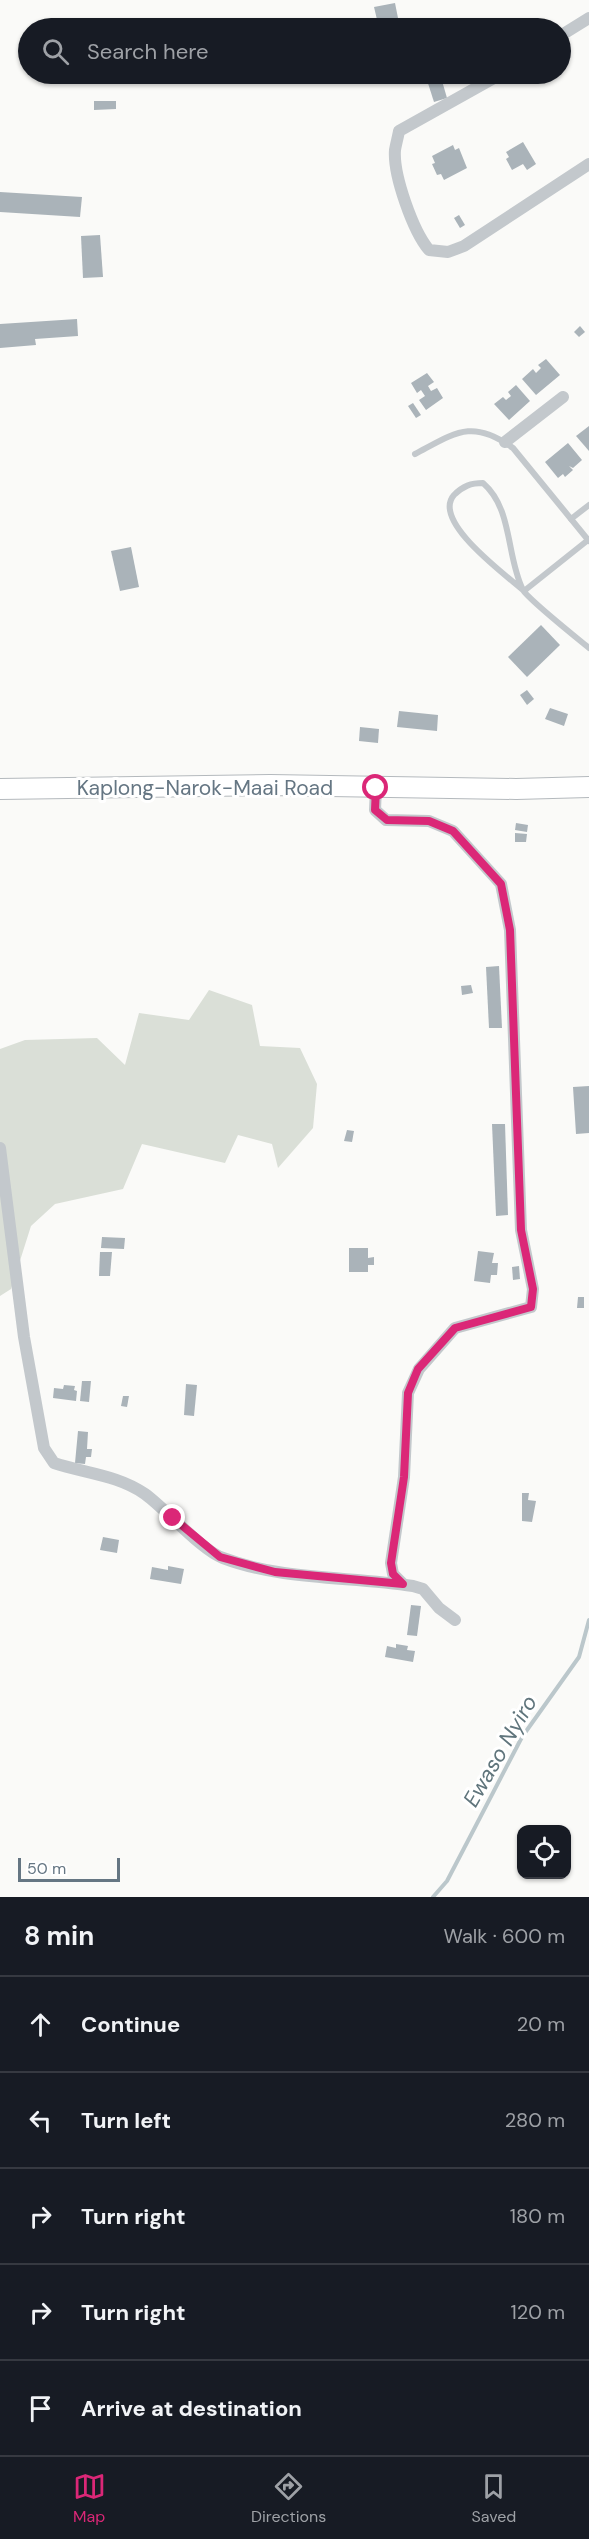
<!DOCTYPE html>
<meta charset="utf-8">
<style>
body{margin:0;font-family:"DM Sans",sans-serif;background:#242831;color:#f1f3f6}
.controls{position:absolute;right:18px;bottom:18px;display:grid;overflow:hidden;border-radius:12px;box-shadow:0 2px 4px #0004}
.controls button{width:54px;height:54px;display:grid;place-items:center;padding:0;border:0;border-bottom:2px solid #363941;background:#171b24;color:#f1f3f6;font:30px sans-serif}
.scale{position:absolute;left:18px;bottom:15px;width:102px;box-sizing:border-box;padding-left:6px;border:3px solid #657683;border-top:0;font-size:16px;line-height:21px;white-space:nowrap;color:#657683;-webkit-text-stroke:4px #fff;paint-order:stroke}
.stop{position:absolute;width:18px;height:18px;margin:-14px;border:4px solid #db2777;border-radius:50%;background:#fff}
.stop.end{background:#db2777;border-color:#fff;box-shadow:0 2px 6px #0008}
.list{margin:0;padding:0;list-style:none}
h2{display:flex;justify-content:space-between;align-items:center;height:78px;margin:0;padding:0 24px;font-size:26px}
h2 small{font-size:20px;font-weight:400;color:#9ea1a6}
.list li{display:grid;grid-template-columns:39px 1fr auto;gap:18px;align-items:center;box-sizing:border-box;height:96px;padding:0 24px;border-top:2px solid #363941}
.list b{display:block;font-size:22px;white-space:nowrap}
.list em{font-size:20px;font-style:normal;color:#9ea1a6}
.icon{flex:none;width:33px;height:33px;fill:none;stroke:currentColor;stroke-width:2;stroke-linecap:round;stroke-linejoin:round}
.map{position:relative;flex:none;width:589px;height:1897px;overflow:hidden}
.search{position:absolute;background:#171b24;box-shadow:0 2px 4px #0004;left:18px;right:18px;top:18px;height:66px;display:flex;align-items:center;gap:15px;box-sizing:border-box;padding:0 21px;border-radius:33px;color:#9ea1a6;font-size:22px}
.sheet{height:558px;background:#171b24}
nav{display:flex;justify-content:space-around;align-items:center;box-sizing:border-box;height:84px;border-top:2px solid #363941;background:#171b24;font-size:16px;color:#9ea1a6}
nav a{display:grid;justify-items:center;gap:3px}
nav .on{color:#db2777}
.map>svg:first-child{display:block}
.green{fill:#dadfd7}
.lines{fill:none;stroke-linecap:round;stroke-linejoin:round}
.stream{stroke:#bbc7cb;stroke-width:4}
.building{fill:#aab3b9}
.trunk-casing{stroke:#b4b9bd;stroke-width:22}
.service{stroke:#c3c8cc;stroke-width:6}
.minor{stroke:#c3c8cc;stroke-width:12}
.trunk{stroke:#fff;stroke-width:20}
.route{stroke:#db2777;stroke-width:8}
.labels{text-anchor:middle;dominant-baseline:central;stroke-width:6;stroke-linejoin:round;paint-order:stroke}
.street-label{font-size:21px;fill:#657683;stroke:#fff}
.water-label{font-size:22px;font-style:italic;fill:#60757c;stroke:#fff}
</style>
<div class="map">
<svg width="589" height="1897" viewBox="0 0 589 1897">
<rect width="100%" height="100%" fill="#fafaf8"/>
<!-- green -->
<polygon class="green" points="209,990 252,1005 260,1046 300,1048 317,1084 313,1128 278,1168 272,1144 238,1135 225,1163 142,1144 123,1189 55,1204 31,1226 11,1289 0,1296 0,1049 25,1040 97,1038 125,1065 139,1013 189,1020"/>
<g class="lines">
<!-- stream -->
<polyline class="stream" points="433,1897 447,1881 522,1737 579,1657 589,1620"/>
</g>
<!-- building -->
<g class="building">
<polygon points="395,3 398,18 396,19 399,28 379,28 374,7"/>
<polygon points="425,74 440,74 447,98 434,102"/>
<polygon points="94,101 116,101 116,109 94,110"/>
<polygon points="523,142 536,164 527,170 523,164 512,170 506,159 509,157 506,152"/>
<polygon points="453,145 455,150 459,148 467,168 444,180 441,174 437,175 432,164 435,163 432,156"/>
<polygon points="0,192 82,197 80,217 0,212"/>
<polygon points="459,215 465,225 460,228 454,218"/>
<polygon points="100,235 103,277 83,278 81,236"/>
<polygon points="77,319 78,336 35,339 36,345 0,348 0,324"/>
<polygon points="580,326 585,332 579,337 574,332"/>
<polygon points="546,359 560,375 536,395 522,379 533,369 536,373 541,368 538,365"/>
<polygon points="427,373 434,382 428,386 431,391 437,388 443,398 426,410 419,400 425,396 421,390 417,393 411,383"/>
<polygon points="516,385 530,401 509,420 494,404 503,397 506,400 511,396 508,392"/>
<polygon points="413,403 421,415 416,418 408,406"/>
<polygon points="589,426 589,451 576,436"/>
<polygon points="568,443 582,460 573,468 569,466 573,470 565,477 563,474 558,478 545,462"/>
<polygon points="131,547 139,587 120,591 111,551"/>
<polygon points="541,625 560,645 527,677 508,657"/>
<polygon points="527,690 534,699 527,705 520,695"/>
<polygon points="550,708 568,714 564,726 545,719"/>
<polygon points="399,711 438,715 437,731 397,727"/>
<polygon points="360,727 379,729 378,743 359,741"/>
<polygon points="516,823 528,825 527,832 515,830"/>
<polygon points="515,833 527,834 526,842 515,842"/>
<polygon points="499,966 502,1028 489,1028 486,967"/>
<polygon points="471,985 473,993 462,995 461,986"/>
<polygon points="589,1086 589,1133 576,1134 573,1087"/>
<polygon points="492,1124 505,1124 508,1215 496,1216"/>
<polygon points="347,1130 354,1131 352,1142 344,1141"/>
<polygon points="102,1237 125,1238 124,1249 101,1248"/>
<polygon points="349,1248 368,1248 368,1258 374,1257 374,1265 368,1265 368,1272 349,1272"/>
<polygon points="478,1251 494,1253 492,1263 498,1263 497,1275 491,1275 490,1283 474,1281"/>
<polygon points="100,1252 112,1252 110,1276 99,1276"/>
<polygon points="519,1266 520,1279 513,1280 512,1267"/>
<polygon points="578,1297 584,1297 584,1308 577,1308"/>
<polygon points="82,1381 91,1381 89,1402 80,1401"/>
<polygon points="186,1384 197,1385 194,1416 184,1415"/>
<polygon points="64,1385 75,1386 74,1390 77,1391 76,1401 53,1398 54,1388 63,1389"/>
<polygon points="123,1396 129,1396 127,1407 121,1406"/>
<polygon points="78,1431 88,1432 87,1449 92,1449 91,1457 86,1457 85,1464 75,1463"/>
<polygon points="522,1493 529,1493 528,1500 536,1501 532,1522 522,1521"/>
<polygon points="103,1537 119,1540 117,1553 100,1550"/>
<polygon points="168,1566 184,1569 181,1584 150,1579 152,1567 168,1570"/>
<polygon points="411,1605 421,1606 417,1636 407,1635"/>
<polygon points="396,1644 408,1646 407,1650 415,1651 413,1662 385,1657 387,1646 396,1648"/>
</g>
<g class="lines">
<defs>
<polyline id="trunk" points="0,789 270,785 516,789 589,787"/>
</defs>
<!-- trunk casing -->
<use href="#trunk" class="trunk-casing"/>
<!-- service -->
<g class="service">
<path d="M415,454C455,433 472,418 513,448L589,541"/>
<polyline points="571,519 589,505"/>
<path d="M588,540L524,591C506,575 431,521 454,495C463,486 471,483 483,483C513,509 506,556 523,590C529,600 577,638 589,648"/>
</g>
<!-- minor -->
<g class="minor">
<polyline points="560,36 589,18"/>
<path d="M501,74L399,131C398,137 396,144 395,150C393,175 413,231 429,250L448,252L464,246L589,164"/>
<polyline points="505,442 563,397"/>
<polyline points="376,788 375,810 386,820 429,821 453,831 501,884 510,930 521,1230 533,1289 531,1307 455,1328 419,1369 408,1393 404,1477 391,1563 393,1574 403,1584"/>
<path d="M0,1148L24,1337L44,1448L54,1463C84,1473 118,1475 145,1494C167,1510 201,1550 223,1558C284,1581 350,1576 413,1586L423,1589L439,1608L455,1620"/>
</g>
<!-- trunk -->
<use href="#trunk" class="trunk"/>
</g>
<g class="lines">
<!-- route -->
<polyline class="route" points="173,1518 220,1557 275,1572 403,1584 393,1574 391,1563 404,1477 408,1393 418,1369 455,1328 531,1307 533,1289 521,1230 510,930 501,884 453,831 429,821 387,820 375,810 376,788"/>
</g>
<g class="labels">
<!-- street labels -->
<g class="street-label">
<text x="205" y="788">Kaplong-Narok-Maai Road</text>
</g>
<!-- water labels -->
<g class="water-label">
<text transform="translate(500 1751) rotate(-60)">Ewaso Nyiro</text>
</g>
</g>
</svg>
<div class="controls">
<button><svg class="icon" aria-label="locate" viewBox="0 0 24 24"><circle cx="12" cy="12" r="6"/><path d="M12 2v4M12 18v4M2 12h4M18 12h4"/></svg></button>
</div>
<div class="scale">50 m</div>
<div class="stop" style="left:376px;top:788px"></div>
<div class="stop end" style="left:173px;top:1518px"></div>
<div class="search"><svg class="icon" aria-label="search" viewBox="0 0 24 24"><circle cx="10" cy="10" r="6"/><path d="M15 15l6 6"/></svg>Search here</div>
</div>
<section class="sheet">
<h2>8 min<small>Walk · 600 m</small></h2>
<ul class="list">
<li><svg class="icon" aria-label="ahead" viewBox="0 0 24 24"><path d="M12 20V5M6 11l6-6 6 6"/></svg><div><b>Continue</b></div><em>20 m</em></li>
<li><svg class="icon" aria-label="left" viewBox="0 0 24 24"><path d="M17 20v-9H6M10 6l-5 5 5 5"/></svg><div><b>Turn left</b></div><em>280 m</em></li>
<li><svg class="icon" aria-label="right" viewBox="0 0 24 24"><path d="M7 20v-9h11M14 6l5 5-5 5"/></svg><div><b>Turn right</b></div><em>180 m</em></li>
<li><svg class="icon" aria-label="right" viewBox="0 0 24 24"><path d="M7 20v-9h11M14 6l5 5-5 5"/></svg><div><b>Turn right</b></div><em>120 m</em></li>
<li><svg class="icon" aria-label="arrive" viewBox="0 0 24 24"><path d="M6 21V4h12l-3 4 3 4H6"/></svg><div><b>Arrive at destination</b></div></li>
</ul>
</section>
<nav>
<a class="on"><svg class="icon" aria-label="map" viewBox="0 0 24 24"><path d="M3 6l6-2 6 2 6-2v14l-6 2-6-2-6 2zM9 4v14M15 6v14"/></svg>Map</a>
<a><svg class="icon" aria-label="directions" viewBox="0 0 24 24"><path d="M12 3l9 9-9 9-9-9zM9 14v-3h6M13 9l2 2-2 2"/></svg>Directions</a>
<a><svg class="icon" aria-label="saved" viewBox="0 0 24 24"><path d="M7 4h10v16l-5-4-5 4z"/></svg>Saved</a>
</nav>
